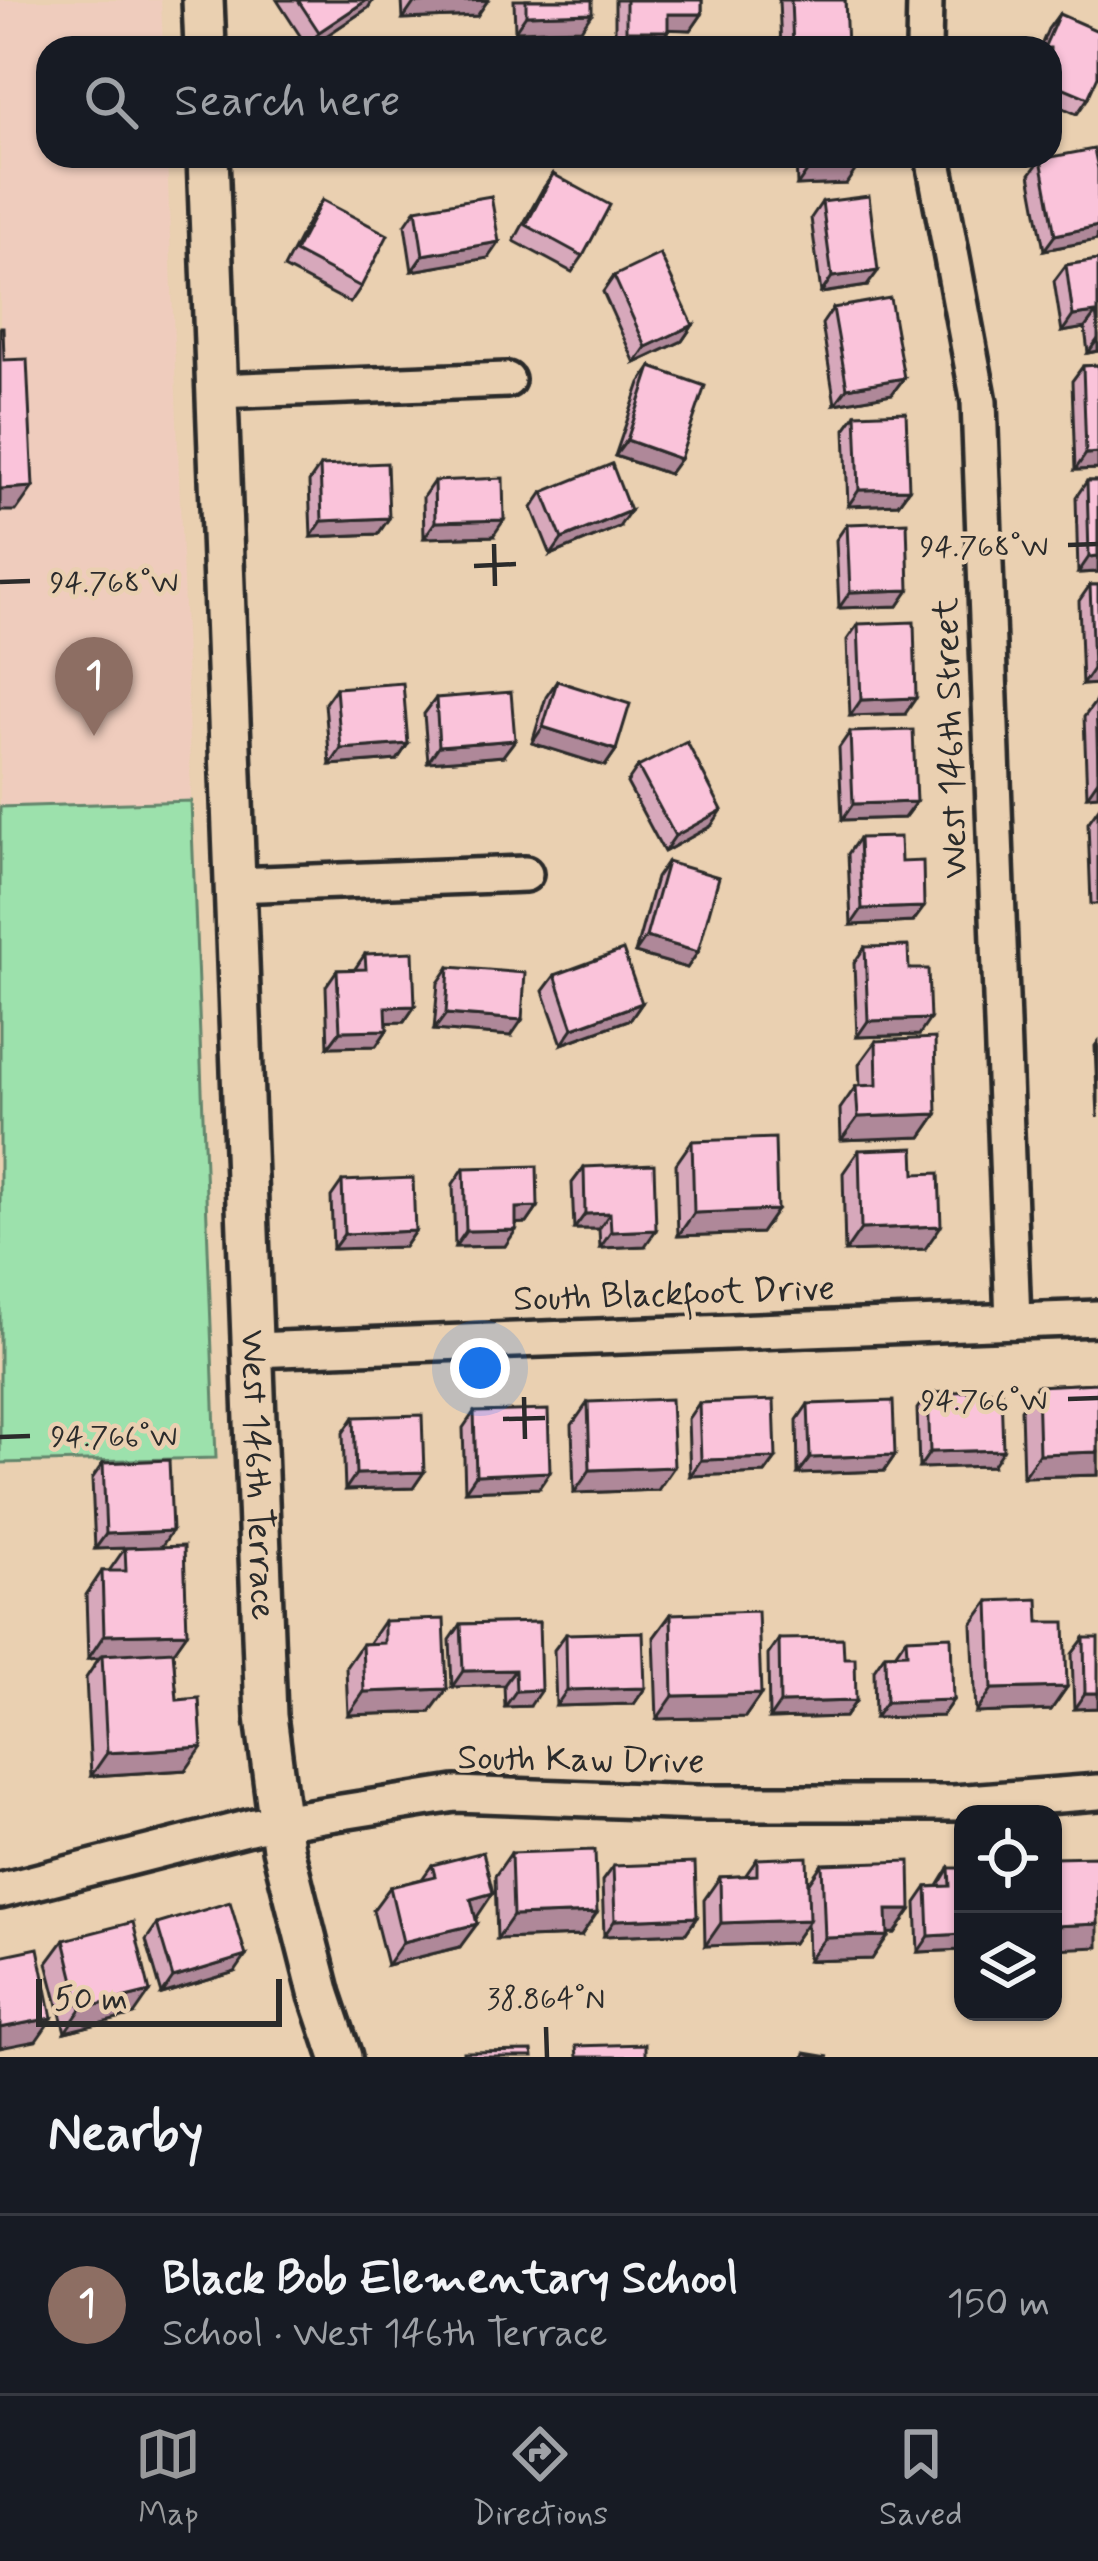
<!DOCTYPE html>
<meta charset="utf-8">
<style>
body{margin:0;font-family:Mynerve,sans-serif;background:#20242c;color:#f1f3f6}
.controls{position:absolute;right:36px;bottom:36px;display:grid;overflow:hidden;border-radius:24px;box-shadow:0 3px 9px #0004}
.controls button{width:108px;height:108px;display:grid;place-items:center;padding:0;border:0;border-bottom:3px solid #363941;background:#171b24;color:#f1f3f6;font:60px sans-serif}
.scale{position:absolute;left:36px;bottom:30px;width:246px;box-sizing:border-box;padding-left:12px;border:6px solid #2b2b2b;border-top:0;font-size:33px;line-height:42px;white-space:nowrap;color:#2b2b2b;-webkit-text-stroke:9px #ead0b1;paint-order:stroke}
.you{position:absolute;left:480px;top:1368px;width:42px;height:42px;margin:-30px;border:9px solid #fff;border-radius:50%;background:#1a73e8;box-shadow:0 0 0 18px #1a73e833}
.badge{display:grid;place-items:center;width:78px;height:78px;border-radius:50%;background:#98999b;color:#fff;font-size:39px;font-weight:700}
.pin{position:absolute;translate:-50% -99px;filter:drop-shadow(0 3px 6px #0008)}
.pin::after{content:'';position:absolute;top:63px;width:42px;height:36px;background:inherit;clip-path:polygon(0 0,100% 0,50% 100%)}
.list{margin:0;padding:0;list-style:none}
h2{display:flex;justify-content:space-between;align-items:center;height:156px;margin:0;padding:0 48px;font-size:51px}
h2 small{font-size:39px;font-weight:400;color:#9ea1a6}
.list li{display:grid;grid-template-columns:78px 1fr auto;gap:36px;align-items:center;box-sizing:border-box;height:180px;padding:0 48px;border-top:3px solid #363941}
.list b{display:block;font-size:45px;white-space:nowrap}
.list p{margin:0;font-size:39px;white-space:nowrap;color:#9ea1a6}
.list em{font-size:39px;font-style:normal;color:#9ea1a6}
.icon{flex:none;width:66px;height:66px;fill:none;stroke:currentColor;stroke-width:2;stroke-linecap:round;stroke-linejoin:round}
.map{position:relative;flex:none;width:1098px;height:2057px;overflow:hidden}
.search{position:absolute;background:#171b24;box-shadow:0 3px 9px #0004;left:36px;right:36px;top:36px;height:132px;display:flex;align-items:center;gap:30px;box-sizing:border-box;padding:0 42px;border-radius:36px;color:#9ea1a6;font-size:45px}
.sheet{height:336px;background:#171b24}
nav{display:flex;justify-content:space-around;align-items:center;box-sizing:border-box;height:168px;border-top:3px solid #363941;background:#171b24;font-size:33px;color:#9ea1a6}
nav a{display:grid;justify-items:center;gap:6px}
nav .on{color:#98999b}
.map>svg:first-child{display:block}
.built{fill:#efccbd}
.green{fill:#9ce1ac;stroke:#64866c;stroke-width:3}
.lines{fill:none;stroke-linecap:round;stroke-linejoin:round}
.minor-casing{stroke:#2b2b2b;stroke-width:42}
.tertiary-casing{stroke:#2b2b2b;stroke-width:48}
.minor{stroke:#ead0b1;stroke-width:33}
.tertiary{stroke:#ead0b1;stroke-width:39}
.wall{fill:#d7a8bb;stroke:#2b2b2b;stroke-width:3}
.shaded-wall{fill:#af8899;stroke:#2b2b2b;stroke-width:3}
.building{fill:#fac3da;stroke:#2b2b2b;stroke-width:3}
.ticks{fill:none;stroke:#2b2b2b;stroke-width:4.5}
.labels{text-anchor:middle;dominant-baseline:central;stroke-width:9;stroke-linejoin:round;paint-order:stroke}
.street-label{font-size:36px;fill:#2b2b2b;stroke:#ead0b1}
.ticks-label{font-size:30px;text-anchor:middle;fill:#2b2b2b;stroke:#ead0b1;stroke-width:9;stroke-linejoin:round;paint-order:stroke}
</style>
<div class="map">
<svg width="1098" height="2057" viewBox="0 0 1098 2057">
<rect width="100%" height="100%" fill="#ead0b1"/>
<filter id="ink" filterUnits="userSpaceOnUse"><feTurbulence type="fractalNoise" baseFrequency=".00833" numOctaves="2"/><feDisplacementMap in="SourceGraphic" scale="24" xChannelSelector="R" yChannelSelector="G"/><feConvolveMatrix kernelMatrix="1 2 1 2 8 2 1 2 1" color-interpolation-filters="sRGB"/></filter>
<g filter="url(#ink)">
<!-- built -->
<polygon class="built" points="0,0 161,0 163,48 48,48 48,156 167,156 216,1458 0,1463"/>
<!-- green -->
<polygon class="green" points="191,801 216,1458 0,1463 0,807"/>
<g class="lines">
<defs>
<g id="minor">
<polyline points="924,48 925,0"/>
<polyline points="933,156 979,402 1013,1321"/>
<polyline points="216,391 507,380"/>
<polyline points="235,885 525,874"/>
<polyline points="253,1350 1098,1318"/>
<polyline points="0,1891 254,1826 455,1794 697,1803 954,1803 1098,1792"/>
</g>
<g id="tertiary">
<polyline points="203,0 205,48"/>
<path id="s1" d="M208,156L266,1716L283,1849L320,1995L341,2057"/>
</g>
</defs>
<!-- minor casing -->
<use href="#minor" class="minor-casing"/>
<!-- tertiary casing -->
<use href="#tertiary" class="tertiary-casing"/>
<!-- minor -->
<use href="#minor" class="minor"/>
<!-- tertiary -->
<use href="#tertiary" class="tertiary"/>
</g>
<!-- wall -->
<g class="wall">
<polygon points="277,0 373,0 368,8 308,48"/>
<polygon points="402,0 488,0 477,16 403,19"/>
<polygon points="514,0 592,0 581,29 515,31"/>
<polygon points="615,0 702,0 702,14 691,30 668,29 657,47 615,47"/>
<polygon points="779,0 845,0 846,48 781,48"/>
<polygon points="1059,14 1088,98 1077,114 1050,102 1050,48 1040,48 1048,29"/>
<polygon points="796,156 856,156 846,184 797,186"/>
<polygon points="1041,159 1097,240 1044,250 1030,174"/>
<polygon points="553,174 583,256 572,272 514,241 542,190"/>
<polygon points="322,200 361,287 350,303 284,268 311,216"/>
<polygon points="822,202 867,286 821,293 811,218"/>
<polygon points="416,209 488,258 412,271 405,225"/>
<polygon points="1098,260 1098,351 1088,353 1085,328 1062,332 1054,281 1066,265"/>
<polygon points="614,276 693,325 682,341 635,363 603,292"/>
<polygon points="833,308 892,394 835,404 822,324"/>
<polygon points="1098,365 1098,469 1075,470 1072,381 1083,366"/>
<polygon points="651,367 669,474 615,456 640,383"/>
<polygon points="856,414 909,489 898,504 848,506 845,429"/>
<polygon points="320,466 389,518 378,534 311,537 309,482"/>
<polygon points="434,481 493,536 424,538 423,497"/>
<polygon points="1087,481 1098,481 1098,572 1078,573 1076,497"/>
<polygon points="543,492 619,527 551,555 532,508"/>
<polygon points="847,524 909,590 898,606 839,608 836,540"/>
<polygon points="1090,585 1098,585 1098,684 1082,685 1079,601"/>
<polygon points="858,624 905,714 850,716 847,640"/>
<polygon points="557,681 616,750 605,766 532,743 546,697"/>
<polygon points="336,688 408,744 397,760 330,765 325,703"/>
<polygon points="436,698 503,756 428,762 424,714"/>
<polygon points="1096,701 1098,701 1098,795 1087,796 1084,717"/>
<polygon points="850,732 916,802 904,818 842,820 839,748"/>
<polygon points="638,767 711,826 664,852 627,783"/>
<polygon points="1098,809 1098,904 1091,904 1088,823"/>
<polygon points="859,838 901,862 913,922 851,925 848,854"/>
<polygon points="667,862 698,952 687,968 635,953 656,878"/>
<polygon points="865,947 909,969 919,1035 857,1037 854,963"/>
<polygon points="365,954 415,1006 404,1022 387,1022 387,1030 376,1046 328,1047 326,986 337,970 354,970"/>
<polygon points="449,967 511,1036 434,1030 438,983"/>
<polygon points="555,975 642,1003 631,1019 562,1044 543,991"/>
<polygon points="876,1041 937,1114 921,1137 841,1140 840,1109 856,1086 860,1086 859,1064"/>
<polygon points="1098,1042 1098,1118 1095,1046"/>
<polygon points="692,1141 777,1210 761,1233 678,1236 676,1164"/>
<polygon points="859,1150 915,1174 925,1249 845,1252 843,1173"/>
<polygon points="584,1167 645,1246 600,1248 599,1229 574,1229 572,1183"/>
<polygon points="464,1168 538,1207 527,1223 516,1223 505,1246 455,1247 453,1184"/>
<polygon points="342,1181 415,1231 404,1247 333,1249 331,1197"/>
<polygon points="1098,1383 1098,1475 1023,1477 1021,1409 1037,1386"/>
<polygon points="928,1393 992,1466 919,1468 917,1409"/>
<polygon points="588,1402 658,1490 574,1493 572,1425"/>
<polygon points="699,1403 776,1458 765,1473 690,1476 688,1419"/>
<polygon points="808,1404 895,1455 884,1471 798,1474 797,1420"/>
<polygon points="474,1412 539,1488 465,1491 463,1428"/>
<polygon points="354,1417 424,1472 413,1488 345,1490 343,1433"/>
<polygon points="103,1463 161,1546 187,1633 173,1652 177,1700 186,1770 91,1776 86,1678 99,1658 88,1659 86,1595 102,1571 109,1571 125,1548 95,1549 92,1479"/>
<polygon points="989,1601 1039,1622 1067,1687 1051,1710 976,1713 972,1624"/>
<polygon points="671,1614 761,1694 745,1717 657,1719 654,1637"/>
<polygon points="384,1621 430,1712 348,1715 346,1667 362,1644 368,1644"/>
<polygon points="539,1622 530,1706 505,1707 504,1685 452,1687 450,1640 461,1624"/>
<polygon points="566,1634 645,1688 634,1704 556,1706 554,1650"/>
<polygon points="906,1638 953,1700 942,1716 875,1718 874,1670 885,1654 895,1654"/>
<polygon points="1084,1638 1098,1708 1074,1709 1072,1654"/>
<polygon points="779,1639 844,1658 856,1701 845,1717 769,1719 768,1655"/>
<polygon points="511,1853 581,1936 497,1939 495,1876"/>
<polygon points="757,1859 808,1884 822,1864 911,1910 895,1933 888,1933 872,1959 808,1961 807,1923 793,1943 705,1946 704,1900 720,1877 745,1876"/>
<polygon points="432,1865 477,1917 460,1947 387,1965 373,1910 390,1887 422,1879"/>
<polygon points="613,1866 697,1917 686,1933 604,1936 602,1881"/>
<polygon points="949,1868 963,1950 918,1952 916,1903 927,1887 938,1886"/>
<polygon points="157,1924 235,1972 162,1994 146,1940"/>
<polygon points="64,1940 134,2015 65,2032 47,1963"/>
</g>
<!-- shaded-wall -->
<g class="shaded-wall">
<polygon points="367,0 373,0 368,8 308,48 319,32"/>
<polygon points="488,0 477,16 403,19 414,3"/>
<polygon points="592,13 581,29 515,31 526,15"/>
<polygon points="668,14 702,14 691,30 657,29"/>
<polygon points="626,31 668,31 657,47 615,47"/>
<polygon points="857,168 846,184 797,186 808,170"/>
<polygon points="1098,226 1097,240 1044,250 1055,235"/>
<polygon points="499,242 488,258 412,271 423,255"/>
<polygon points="878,271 867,286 821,293 832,277"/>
<polygon points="1096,313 1085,328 1062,332 1073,316"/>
<polygon points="693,325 682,341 635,363 646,347"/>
<polygon points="1098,339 1098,351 1088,353"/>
<polygon points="904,378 892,394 835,404 847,388"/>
<polygon points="627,440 680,459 669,474 615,456"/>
<polygon points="1098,453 1098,469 1075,470 1086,454"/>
<polygon points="33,487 16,511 0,511 0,489"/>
<polygon points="909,489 898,504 848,506 859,490"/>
<polygon points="630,511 619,527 551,555 562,539"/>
<polygon points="389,518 378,534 311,537 322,521"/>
<polygon points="504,520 493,536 424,538 435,522"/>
<polygon points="1098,556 1098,572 1078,573 1089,557"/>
<polygon points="909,590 898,606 839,608 850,592"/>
<polygon points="1093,669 1098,669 1098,684 1082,685"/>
<polygon points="916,698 905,714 850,716 861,700"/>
<polygon points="543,727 616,750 605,766 532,743"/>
<polygon points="515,740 503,756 428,762 439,746"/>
<polygon points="408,744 397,760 330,765 341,749"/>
<polygon points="1098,780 1098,795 1087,796"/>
<polygon points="916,802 904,818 842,820 853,804"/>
<polygon points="722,810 711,826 664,852 675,836"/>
<polygon points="924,907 913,922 851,925 862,909"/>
<polygon points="646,937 698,952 687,968 635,953"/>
<polygon points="642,1003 631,1019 562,1044 573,1028"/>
<polygon points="415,1006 404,1022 375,1023 386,1007"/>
<polygon points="446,1014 522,1020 511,1036 434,1030"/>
<polygon points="930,1019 919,1035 857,1037 868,1021"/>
<polygon points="387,1030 376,1046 328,1047 340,1031"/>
<polygon points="937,1114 921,1137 841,1140 858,1117"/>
<polygon points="538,1207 527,1223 505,1224 516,1208"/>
<polygon points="777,1210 761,1233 678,1236 694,1213"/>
<polygon points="610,1213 599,1229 574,1229 585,1214"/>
<polygon points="941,1226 925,1249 845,1252 861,1229"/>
<polygon points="516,1230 505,1246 455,1247 466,1231"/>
<polygon points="656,1230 645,1246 600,1248 611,1232"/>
<polygon points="415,1231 404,1247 333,1249 344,1234"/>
<polygon points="1003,1450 992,1466 919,1468 930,1452"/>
<polygon points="1098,1452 1098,1475 1023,1477 1039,1454"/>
<polygon points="895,1455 884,1471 798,1474 810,1458"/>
<polygon points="776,1458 765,1473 690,1476 701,1460"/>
<polygon points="674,1467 658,1490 574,1493 590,1470"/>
<polygon points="424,1472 413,1488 345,1490 356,1474"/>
<polygon points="550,1472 539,1488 465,1491 476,1475"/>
<polygon points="172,1531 161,1547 95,1549 106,1534"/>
<polygon points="187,1633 171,1656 102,1655 99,1658 88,1659 104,1635"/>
<polygon points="515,1670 504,1685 452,1687 463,1671"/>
<polygon points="1067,1687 1051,1710 976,1713 992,1689"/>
<polygon points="645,1688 634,1704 556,1706 567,1690"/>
<polygon points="447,1689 430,1712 348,1715 364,1692"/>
<polygon points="541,1690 530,1706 505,1707 516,1691"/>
<polygon points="1085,1693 1098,1693 1098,1708 1074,1709"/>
<polygon points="761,1694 745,1717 657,1719 673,1696"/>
<polygon points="953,1700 942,1716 875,1718 886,1702"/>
<polygon points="856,1701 845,1717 769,1719 780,1703"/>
<polygon points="202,1747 186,1770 91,1776 107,1753"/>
<polygon points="493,1893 477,1917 455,1922 471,1899"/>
<polygon points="887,1910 911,1910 895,1933 871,1934"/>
<polygon points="597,1913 581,1936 497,1939 513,1916"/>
<polygon points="697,1917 686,1933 604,1936 615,1920"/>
<polygon points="809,1920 793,1943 705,1946 721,1923"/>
<polygon points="477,1924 460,1947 387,1965 403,1942"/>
<polygon points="1098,1924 1098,1947 1053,1949 1053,1926"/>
<polygon points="963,1934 963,1950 918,1952 929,1936"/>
<polygon points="888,1936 872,1959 808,1961 825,1938"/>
<polygon points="246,1956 235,1972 162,1994 173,1978"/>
<polygon points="150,1992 134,2015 65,2032 81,2009"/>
<polygon points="52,2018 36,2041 0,2048 0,2028"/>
</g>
<!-- building -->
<g class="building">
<polygon points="298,0 367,0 319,32"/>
<polygon points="414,0 488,0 414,3"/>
<polygon points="526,0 592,0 592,13 526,15"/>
<polygon points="626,0 702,0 702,14 668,14 668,31 626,31"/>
<polygon points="791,0 845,0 847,47 793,48"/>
<polygon points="1059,14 1098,31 1098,76 1088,98 1050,82 1050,48 1044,48"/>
<polygon points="1094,149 1098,169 1098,226 1055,235 1041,159"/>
<polygon points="807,156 856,156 857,168 808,170"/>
<polygon points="553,174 610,205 583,256 526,225"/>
<polygon points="491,196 499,242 423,255 416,209"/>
<polygon points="869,196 878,271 832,277 822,202"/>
<polygon points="322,200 388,235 361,287 295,252"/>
<polygon points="660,254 693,325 646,347 614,276"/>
<polygon points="1098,260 1098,328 1096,313 1073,316 1066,265"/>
<polygon points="890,298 904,378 847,388 833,308"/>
<polygon points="0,327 3,327 4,360 27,359 33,487 0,489"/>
<polygon points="1098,365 1098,453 1086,454 1083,366"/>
<polygon points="651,367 705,386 680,459 627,440"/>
<polygon points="906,412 909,489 859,490 856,414"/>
<polygon points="387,463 389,518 322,521 320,466"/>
<polygon points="612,464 630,511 562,539 543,492"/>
<polygon points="503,478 504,520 435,522 434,481"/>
<polygon points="1087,481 1098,481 1098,556 1089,557"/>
<polygon points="907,522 909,590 850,592 847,524"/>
<polygon points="1090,585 1098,585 1098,669 1093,669"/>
<polygon points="914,622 916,698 861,700 858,624"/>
<polygon points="557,681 630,704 616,750 543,727"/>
<polygon points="403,683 408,744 341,749 336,688"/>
<polygon points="511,692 515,740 439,746 436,698"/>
<polygon points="1096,701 1098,701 1098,770"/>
<polygon points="913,730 916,802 853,804 850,732"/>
<polygon points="687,742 722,810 675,836 638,767"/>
<polygon points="900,837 901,862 923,861 924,907 862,909 859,838"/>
<polygon points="667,862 719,877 698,952 646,937"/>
<polygon points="908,946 909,969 928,969 930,1019 868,1021 865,947"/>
<polygon points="623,950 642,1003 573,1028 555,975"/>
<polygon points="413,952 415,1006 386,1007 387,1030 340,1031 337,970 366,969 365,954"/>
<polygon points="449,967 525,973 522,1020 446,1014"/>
<polygon points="935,1038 937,1114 858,1117 856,1086 877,1085 876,1041"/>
<polygon points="775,1138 777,1210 694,1213 692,1141"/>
<polygon points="914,1148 915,1174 939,1173 941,1226 861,1229 859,1150"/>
<polygon points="654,1164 656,1230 611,1232 610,1213 585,1214 584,1167"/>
<polygon points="537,1166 538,1207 516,1208 516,1230 466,1231 464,1168"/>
<polygon points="413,1178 415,1231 344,1234 342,1181"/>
<polygon points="1098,1383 1098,1452 1039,1454 1037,1386"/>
<polygon points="1001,1390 1003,1450 930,1452 928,1393"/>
<polygon points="671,1399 674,1467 590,1470 588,1402"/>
<polygon points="774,1400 776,1458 701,1460 699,1403"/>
<polygon points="893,1401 895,1455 810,1458 808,1404"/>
<polygon points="548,1410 550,1472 476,1475 474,1412"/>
<polygon points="422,1415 424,1472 356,1474 354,1417"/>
<polygon points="169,1460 172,1531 106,1534 103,1463"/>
<polygon points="184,1546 187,1633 104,1635 102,1571 126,1571 125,1548"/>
<polygon points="1038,1599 1039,1622 1065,1622 1067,1687 992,1689 989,1601"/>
<polygon points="758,1611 761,1694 673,1696 671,1614"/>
<polygon points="444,1619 447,1689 364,1692 362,1644 384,1643 384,1621"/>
<polygon points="539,1622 541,1690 516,1691 515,1670 463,1671 461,1624"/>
<polygon points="643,1632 645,1688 567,1690 566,1634"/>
<polygon points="951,1636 953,1700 886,1702 885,1654 907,1653 906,1638"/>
<polygon points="843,1638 844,1658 855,1658 856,1701 780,1703 779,1639"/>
<polygon points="1084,1638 1098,1638 1098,1693 1085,1693"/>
<polygon points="173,1651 177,1700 199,1698 202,1747 107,1753 102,1655"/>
<polygon points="595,1850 597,1913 513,1916 511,1853"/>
<polygon points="483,1852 493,1893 471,1899 477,1924 403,1942 390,1887 435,1876 432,1865"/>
<polygon points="1098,1856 1098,1924 1053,1926 1053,1857"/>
<polygon points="807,1857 809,1920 721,1923 720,1877 757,1875 757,1859"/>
<polygon points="910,1861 911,1910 887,1910 888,1936 825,1938 822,1864"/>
<polygon points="695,1863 697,1917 615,1920 613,1866"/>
<polygon points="949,1868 963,1868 963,1934 929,1936 927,1887 950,1886"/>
<polygon points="230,1902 246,1956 173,1978 157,1924"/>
<polygon points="133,1922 150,1992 81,2009 64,1940"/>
<polygon points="38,1948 52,2018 0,2028 0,1956"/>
<polygon points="645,2044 645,2057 577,2057 576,2046"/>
<polygon points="532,2051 533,2057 463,2057 463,2052"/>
<polygon points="805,2053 829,2057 804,2057"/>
</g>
</g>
<!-- ticks -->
<path class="ticks" d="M494,544L495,586M1068,545L1098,544M474,566L516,564M0,582L30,581M524,1397L525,1439M1068,1399L1098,1398M503,1419L545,1418M0,1437L30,1436M546,2027L547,2057"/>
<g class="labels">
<!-- street labels -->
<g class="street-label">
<text transform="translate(952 738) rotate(-92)">West 146th Street</text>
<text transform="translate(674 1295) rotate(-2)">South Blackfoot Drive</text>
<text stroke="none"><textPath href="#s1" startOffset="1320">West 146th Terrace</textPath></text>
<text transform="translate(581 1761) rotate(1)">South Kaw Drive</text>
</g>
</g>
<g class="ticks-label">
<text x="984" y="556">94.768°W</text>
<text x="114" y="592">94.768°W</text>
<text x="984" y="1410">94.766°W</text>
<text x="114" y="1446">94.766°W</text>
<text x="546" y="2008">38.864°N</text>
</g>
</svg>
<div class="controls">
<button><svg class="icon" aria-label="locate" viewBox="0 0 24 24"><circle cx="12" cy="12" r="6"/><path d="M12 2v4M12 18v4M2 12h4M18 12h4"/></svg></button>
<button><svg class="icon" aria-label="layers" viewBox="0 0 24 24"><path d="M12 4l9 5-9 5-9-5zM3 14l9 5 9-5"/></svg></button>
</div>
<div class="scale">50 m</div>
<div class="you"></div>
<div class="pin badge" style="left:94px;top:736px;background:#8d6e63">1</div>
<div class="search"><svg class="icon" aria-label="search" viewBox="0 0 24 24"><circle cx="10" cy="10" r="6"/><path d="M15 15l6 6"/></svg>Search here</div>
</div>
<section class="sheet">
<h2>Nearby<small></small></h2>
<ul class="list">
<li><span class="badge" style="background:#8d6e63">1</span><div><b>Black Bob Elementary School</b><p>School · West 146th Terrace</p></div><em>150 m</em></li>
</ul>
</section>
<nav>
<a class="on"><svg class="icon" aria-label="map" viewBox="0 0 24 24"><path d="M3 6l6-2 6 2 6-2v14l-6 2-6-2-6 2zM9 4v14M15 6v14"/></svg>Map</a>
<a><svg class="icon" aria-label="directions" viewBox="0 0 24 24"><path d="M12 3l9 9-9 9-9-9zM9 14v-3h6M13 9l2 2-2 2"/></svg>Directions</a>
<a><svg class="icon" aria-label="saved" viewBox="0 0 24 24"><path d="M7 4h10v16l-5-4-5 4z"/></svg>Saved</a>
</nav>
